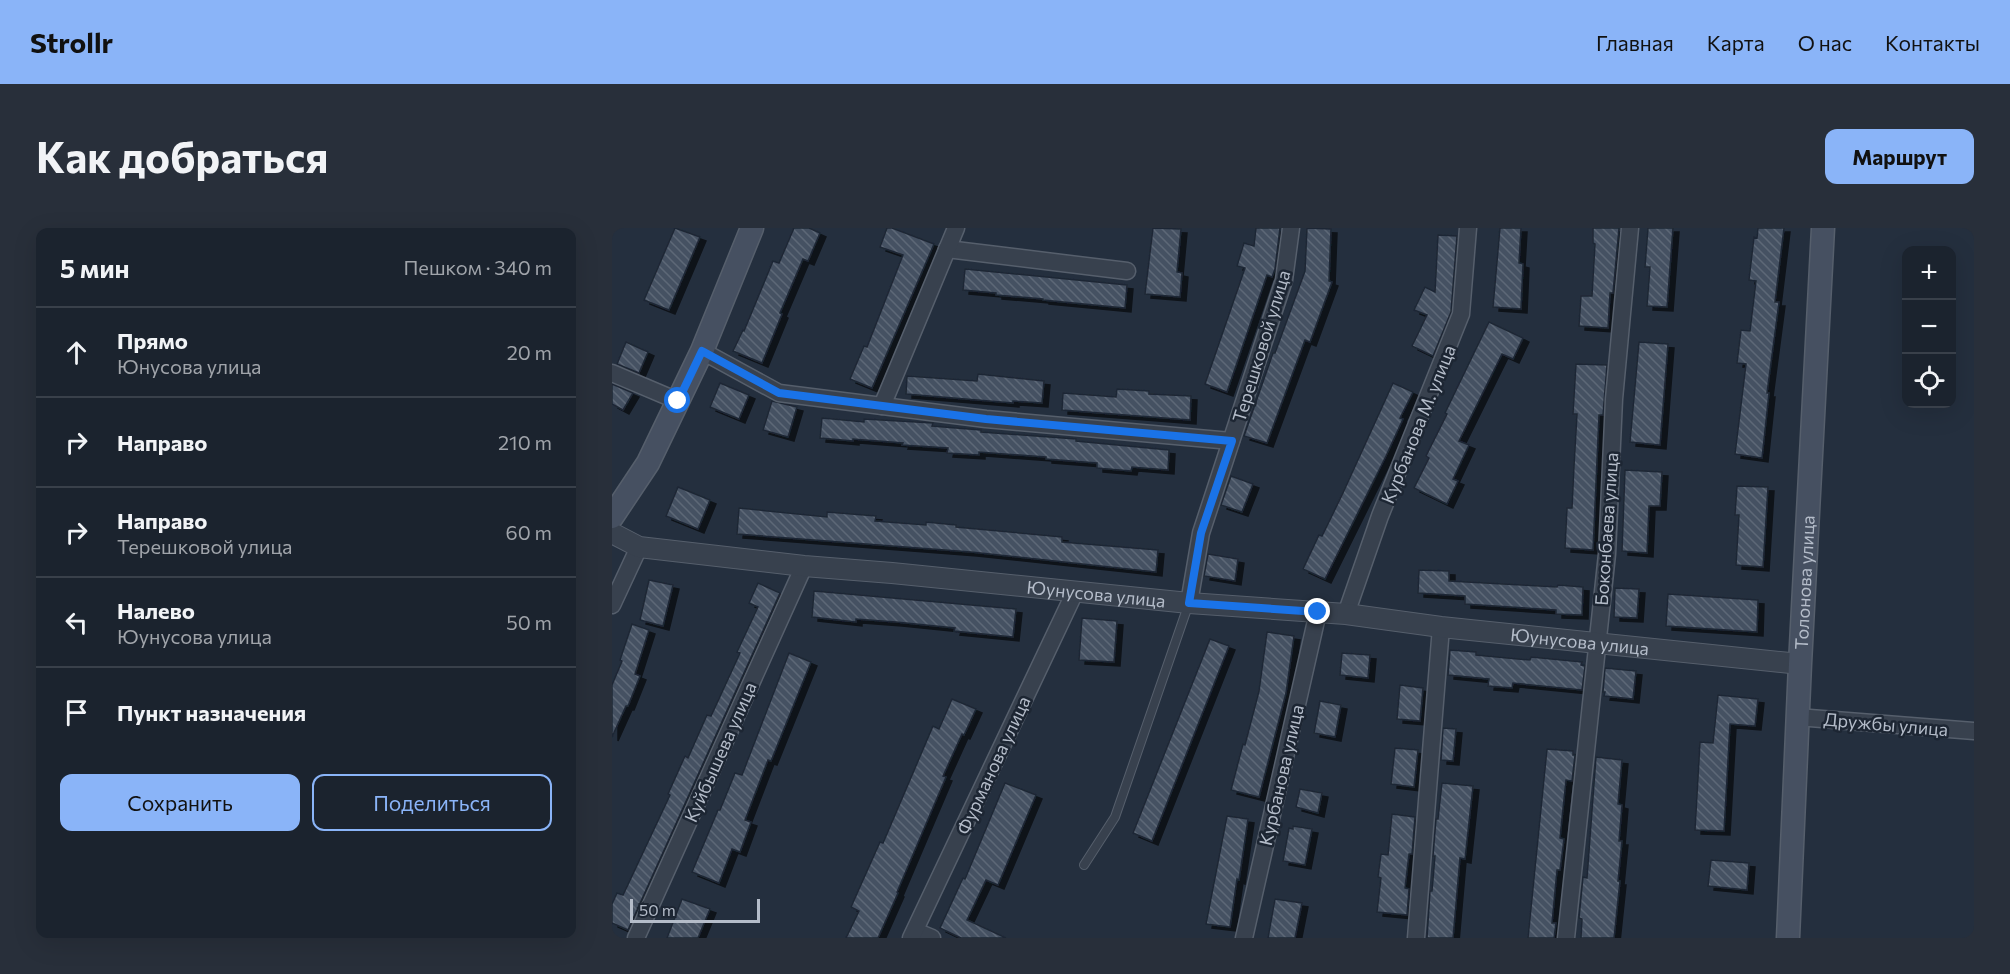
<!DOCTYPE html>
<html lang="ru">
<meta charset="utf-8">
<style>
body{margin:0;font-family:Commissioner,sans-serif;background:#282f3a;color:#f1f3f6}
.controls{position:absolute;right:18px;top:18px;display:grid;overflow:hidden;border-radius:12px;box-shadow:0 6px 24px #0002}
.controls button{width:54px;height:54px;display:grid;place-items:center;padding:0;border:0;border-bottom:2px solid #39404a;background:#1b232e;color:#f1f3f6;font:30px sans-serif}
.scale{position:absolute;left:18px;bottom:15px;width:130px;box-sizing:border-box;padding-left:6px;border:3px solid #b4bcc9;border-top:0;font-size:16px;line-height:21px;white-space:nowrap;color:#b4bcc9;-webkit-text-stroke:4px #1d2633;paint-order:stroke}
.stop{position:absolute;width:18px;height:18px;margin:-14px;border:4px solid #1a73e8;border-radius:50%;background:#fff}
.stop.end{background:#1a73e8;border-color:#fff;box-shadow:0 2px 6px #0008}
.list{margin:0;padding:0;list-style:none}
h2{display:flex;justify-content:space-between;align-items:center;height:78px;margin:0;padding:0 24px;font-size:26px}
h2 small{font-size:20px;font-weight:400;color:#a0a4aa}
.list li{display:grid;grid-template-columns:39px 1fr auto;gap:18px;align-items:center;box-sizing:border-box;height:90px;padding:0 24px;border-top:2px solid #39404a}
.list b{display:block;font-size:22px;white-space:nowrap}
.list p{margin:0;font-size:20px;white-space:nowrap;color:#a0a4aa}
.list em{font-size:20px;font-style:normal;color:#a0a4aa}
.actions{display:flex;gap:12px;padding:18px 24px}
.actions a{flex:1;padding:14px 0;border:2px solid #8ab4f8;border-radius:12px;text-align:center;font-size:21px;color:#8ab4f8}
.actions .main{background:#8ab4f8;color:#111}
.icon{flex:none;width:33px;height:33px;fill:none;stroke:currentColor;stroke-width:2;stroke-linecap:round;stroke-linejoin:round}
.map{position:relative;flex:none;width:1362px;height:710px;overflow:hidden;border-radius:12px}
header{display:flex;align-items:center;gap:36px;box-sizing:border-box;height:84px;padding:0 30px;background:#8ab4f8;color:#111}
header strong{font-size:28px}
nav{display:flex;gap:33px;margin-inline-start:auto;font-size:21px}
.intro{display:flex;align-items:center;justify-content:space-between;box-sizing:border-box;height:144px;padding:0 36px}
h1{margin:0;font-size:42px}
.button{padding:15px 27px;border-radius:12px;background:#8ab4f8;color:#111;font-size:21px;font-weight:700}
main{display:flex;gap:36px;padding:0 36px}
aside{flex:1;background:#1b232e;border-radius:12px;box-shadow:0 6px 24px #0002}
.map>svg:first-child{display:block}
.building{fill:url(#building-back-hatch);stroke:#1f2835;stroke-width:1.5;filter:url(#shadow)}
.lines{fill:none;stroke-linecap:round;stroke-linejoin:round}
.service-casing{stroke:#565f6c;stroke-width:10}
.minor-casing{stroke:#565f6c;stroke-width:19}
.tertiary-casing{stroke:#565f6c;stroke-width:22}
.secondary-casing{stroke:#565f6c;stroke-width:25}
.service{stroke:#38414e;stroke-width:8}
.minor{stroke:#38414e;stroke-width:16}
.tertiary{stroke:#38414e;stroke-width:20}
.secondary{stroke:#465061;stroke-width:22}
.route{stroke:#1a73e8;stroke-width:8}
.labels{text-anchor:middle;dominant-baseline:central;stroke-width:5;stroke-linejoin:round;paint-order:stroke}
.street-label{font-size:18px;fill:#b4bcc9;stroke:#1d2633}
</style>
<header>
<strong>Strollr</strong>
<nav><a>Главная</a><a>Карта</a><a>О нас</a><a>Контакты</a></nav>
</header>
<div class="intro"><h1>Как добраться</h1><a class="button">Маршрут</a></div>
<main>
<aside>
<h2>5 мин<small>Пешком · 340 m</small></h2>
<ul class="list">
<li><svg class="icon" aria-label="ahead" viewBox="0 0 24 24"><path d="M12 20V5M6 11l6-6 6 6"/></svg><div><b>Прямо</b><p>Юнусова улица</p></div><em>20 m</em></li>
<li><svg class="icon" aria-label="right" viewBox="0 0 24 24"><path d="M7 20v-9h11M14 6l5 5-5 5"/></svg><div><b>Направо</b></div><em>210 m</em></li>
<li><svg class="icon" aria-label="right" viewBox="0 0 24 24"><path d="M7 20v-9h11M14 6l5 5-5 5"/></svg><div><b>Направо</b><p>Терешковой улица</p></div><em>60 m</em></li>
<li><svg class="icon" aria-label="left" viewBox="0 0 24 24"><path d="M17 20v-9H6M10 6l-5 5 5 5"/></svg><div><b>Налево</b><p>Юунусова улица</p></div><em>50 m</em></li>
<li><svg class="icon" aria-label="arrive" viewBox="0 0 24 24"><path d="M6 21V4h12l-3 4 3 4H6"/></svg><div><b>Пункт назначения</b></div></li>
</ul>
<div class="actions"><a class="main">Сохранить</a><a>Поделиться</a></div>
</aside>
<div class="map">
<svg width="1362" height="710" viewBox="0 0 1362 710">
<defs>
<pattern id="building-back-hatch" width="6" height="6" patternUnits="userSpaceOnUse" patternTransform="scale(1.5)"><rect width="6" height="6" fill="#455162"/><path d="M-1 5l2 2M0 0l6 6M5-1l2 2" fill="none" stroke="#5d6877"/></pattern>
<filter id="shadow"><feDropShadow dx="6" dy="4" stdDeviation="0" flood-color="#0009"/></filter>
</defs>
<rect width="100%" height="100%" fill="#242f3e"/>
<!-- building -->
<g class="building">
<polygon points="63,0 88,9 57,82 32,72"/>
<polygon points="182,0 197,0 208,5 196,33 191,31 168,85 170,86 150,135 121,123 131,102 132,103 161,33 167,35"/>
<polygon points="275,0 280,0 322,16 260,160 238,151 252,118 255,119 291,27 268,19"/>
<polygon points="541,0 569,1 565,44 570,45 568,69 533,66"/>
<polygon points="644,0 668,0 663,41 660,49 655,47 615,164 593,156 633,40 625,38 632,15 642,18"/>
<polygon points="695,0 719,1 717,53 720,54 698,114 693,112 655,215 632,208 661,125 663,125 693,43"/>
<polygon points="888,0 909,0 907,35 911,36 909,81 881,79"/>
<polygon points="981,0 1007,0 1001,65 998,65 996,100 967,98 969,68 980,68 983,16 981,15"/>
<polygon points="1036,0 1061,0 1055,79 1035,78 1038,39 1033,39"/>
<polygon points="1146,0 1172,0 1163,74 1167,74 1155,165 1157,165 1150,230 1123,226 1134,136 1125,135 1129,102 1138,103 1144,53 1137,52 1142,9 1145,10"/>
<polygon points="826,7 845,8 839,84 821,128 800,118 815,87 802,82 813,59 823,64"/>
<polygon points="353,41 515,57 513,80 431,72 431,71 384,67 384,65 351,62"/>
<polygon points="877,94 911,110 901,131 890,126 847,213 857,217 841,251 846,253 835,276 802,260 817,230 814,228 835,186 833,185"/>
<polygon points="14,114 36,124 27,145 5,136"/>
<polygon points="1027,114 1056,116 1048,217 1018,214"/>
<polygon points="964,136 995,137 991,187 987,187 981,322 953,320 955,280 960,280 962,238 965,186 961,186"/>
<polygon points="366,146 432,153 430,175 401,173 401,175 294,166 295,148 365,153"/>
<polygon points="108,155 137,167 127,191 98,179"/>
<polygon points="781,155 801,164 788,190 791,191 774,228 713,351 691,341 707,307 710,308 730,267"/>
<polygon points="0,156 21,165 11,182 0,176"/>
<polygon points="505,161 537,163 537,166 579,168 578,192 450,182 451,165 504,169"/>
<polygon points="160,173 185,179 176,209 151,202"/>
<polygon points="210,190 252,194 252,191 321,195 320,198 369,202 369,204 464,211 464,213 557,222 556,242 520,239 519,243 485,240 485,235 434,231 434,229 367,224 367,227 335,225 336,220 290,217 291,215 241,211 241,213 208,210"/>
<polygon points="1013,242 1050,244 1048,278 1037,278 1035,325 1010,323"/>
<polygon points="619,248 641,256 630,284 609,277"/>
<polygon points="1125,258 1156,259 1151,339 1124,337 1127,287 1123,287"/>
<polygon points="66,259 98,272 86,301 54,288"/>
<polygon points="127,280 215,289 215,284 264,288 263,293 314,297 314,294 344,297 344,299 450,309 450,314 546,322 544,344 359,324 125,306"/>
<polygon points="596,326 626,331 623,353 592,348"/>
<polygon points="807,342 837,343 837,353 945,359 946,357 971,359 970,387 944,386 944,382 853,376 853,368 806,365"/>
<polygon points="37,352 61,357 51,398 28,392"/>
<polygon points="146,355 168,365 16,702 0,695 0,676 5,665 11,667 58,567 56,566 73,528 76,530 95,487 99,488 128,425 125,424 146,379 137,375"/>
<polygon points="1003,360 1027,361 1025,390 1002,389"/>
<polygon points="202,363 404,381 401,409 342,403 343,400 284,394 244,391 244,394 200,389"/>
<polygon points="1056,366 1146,372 1145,404 1054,398"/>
<polygon points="470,390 505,393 502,434 467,432"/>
<polygon points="20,396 37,402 23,446 28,448 16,478 14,478 0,509 0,457 10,433 8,432"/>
<polygon points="655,404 682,408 674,465 647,569 619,562 631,516 633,517 647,463"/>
<polygon points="598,411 617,418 540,613 521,605"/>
<polygon points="838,422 864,424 864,427 918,432 919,429 970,434 969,437 973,438 970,462 901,455 900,460 876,458 877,451 836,447"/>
<polygon points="177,425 199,434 159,533 156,532 133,592 139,594 128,624 120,621 107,655 80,644 106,582 108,582 123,545 130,547"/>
<polygon points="730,425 758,427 756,450 728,447"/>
<polygon points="993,440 1024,443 1021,471 992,468 993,464 991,464"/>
<polygon points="788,457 811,460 808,493 785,491"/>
<polygon points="1106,467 1146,471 1143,498 1118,496 1112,603 1083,602 1088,514 1101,515"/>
<polygon points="340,471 364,481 352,507 350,506 331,548 334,549 285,664 286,665 266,710 234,710 247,683 239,679 268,614 271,615 321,498 327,501"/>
<polygon points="708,473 729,477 723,509 702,505"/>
<polygon points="831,500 844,501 841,533 829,532"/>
<polygon points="783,520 806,522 802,559 779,556"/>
<polygon points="935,521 961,523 961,527 963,527 960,553 954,552 948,610 952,611 948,642 945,642 940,695 944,695 942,710 916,710"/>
<polygon points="984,529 1010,532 1006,576 1010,577 1007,613 1010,613 1006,653 1008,653 1002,710 969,710 970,691 967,690 971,649 975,650"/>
<polygon points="393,555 424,567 386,657 374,652 355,692 394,710 349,710 328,700 351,650 353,651"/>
<polygon points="830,555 861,558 853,631 848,630 841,710 815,710 818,663 820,663 823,628 821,628 824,591 826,591"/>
<polygon points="688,561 710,565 706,585 684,579"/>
<polygon points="780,586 803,589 800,626 797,626 793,660 797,661 795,687 765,684 769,650 766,649 769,626 776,627"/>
<polygon points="615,588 636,591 627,652 625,651 618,699 594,696"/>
<polygon points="681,598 700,601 693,637 671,633 677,600 681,601"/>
<polygon points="1099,632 1137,635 1135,662 1096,658"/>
<polygon points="70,671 98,681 86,710 55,710"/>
<polygon points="663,671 690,675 683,710 656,710"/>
</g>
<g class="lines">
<defs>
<polyline id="service" points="472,637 503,589 577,375"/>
<g id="minor">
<polyline points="335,21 515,43"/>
<polyline points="90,123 167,165 374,191 619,213"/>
<polyline points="0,145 66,173"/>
<polyline points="270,178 344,0"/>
<polyline points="577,375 589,305 672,52 679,0"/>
<polyline points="0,377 27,319"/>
<polyline points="734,386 768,288 849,86 856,0"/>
<polyline points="1185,489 1362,503"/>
<polyline points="303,703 320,710"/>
<polyline points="24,710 192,338"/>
<polyline points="299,710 463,364"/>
<polyline points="632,710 706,384"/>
<polyline points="804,710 829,399"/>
<polyline points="954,710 995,326 1002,171 1018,0"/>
</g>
<g id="tertiary">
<path id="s1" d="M0,305L27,319L192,338L280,345L577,375L734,386L829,399L1188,436"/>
</g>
<g id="secondary">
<polyline points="0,289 36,235 90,123 140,0"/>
<path id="s2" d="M1176,710L1188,436L1211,0"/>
</g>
</defs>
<!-- service casing -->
<use href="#service" class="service-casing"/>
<!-- minor casing -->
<use href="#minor" class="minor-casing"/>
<!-- tertiary casing -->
<use href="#tertiary" class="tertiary-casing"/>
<!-- secondary casing -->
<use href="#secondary" class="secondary-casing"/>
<!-- service -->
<use href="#service" class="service"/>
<!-- minor -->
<use href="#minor" class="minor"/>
<!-- tertiary -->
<use href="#tertiary" class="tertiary"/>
<!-- secondary -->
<use href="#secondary" class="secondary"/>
</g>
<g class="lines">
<!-- route -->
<polyline class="route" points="66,173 90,123 167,165 374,191 620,213 589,305 577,375 706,384"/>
</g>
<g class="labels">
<!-- street labels -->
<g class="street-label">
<text transform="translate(649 118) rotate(-73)">Терешковой улица</text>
<text transform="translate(806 196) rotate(-68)">Курбанова М. улица</text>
<text transform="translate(994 301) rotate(-86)">Боконбаева улица</text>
<text stroke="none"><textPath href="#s2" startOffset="356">Толонова улица</textPath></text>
<text stroke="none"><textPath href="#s1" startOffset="490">Юунусова улица</textPath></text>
<text stroke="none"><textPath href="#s1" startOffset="976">Юунусова улица</textPath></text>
<text transform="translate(1274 496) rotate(5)">Дружбы улица</text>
<text transform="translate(108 524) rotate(-66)">Куйбышева улица</text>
<text transform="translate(381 537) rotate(-65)">Фурманова улица</text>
<text transform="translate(669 547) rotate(-77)">Курбанова улица</text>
</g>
</g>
</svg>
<div class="controls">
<button>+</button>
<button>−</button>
<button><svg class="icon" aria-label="locate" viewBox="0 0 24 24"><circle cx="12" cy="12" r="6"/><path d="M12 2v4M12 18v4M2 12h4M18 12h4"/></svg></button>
</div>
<div class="scale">50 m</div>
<div class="stop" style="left:66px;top:173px"></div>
<div class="stop end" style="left:706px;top:384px"></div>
</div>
</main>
